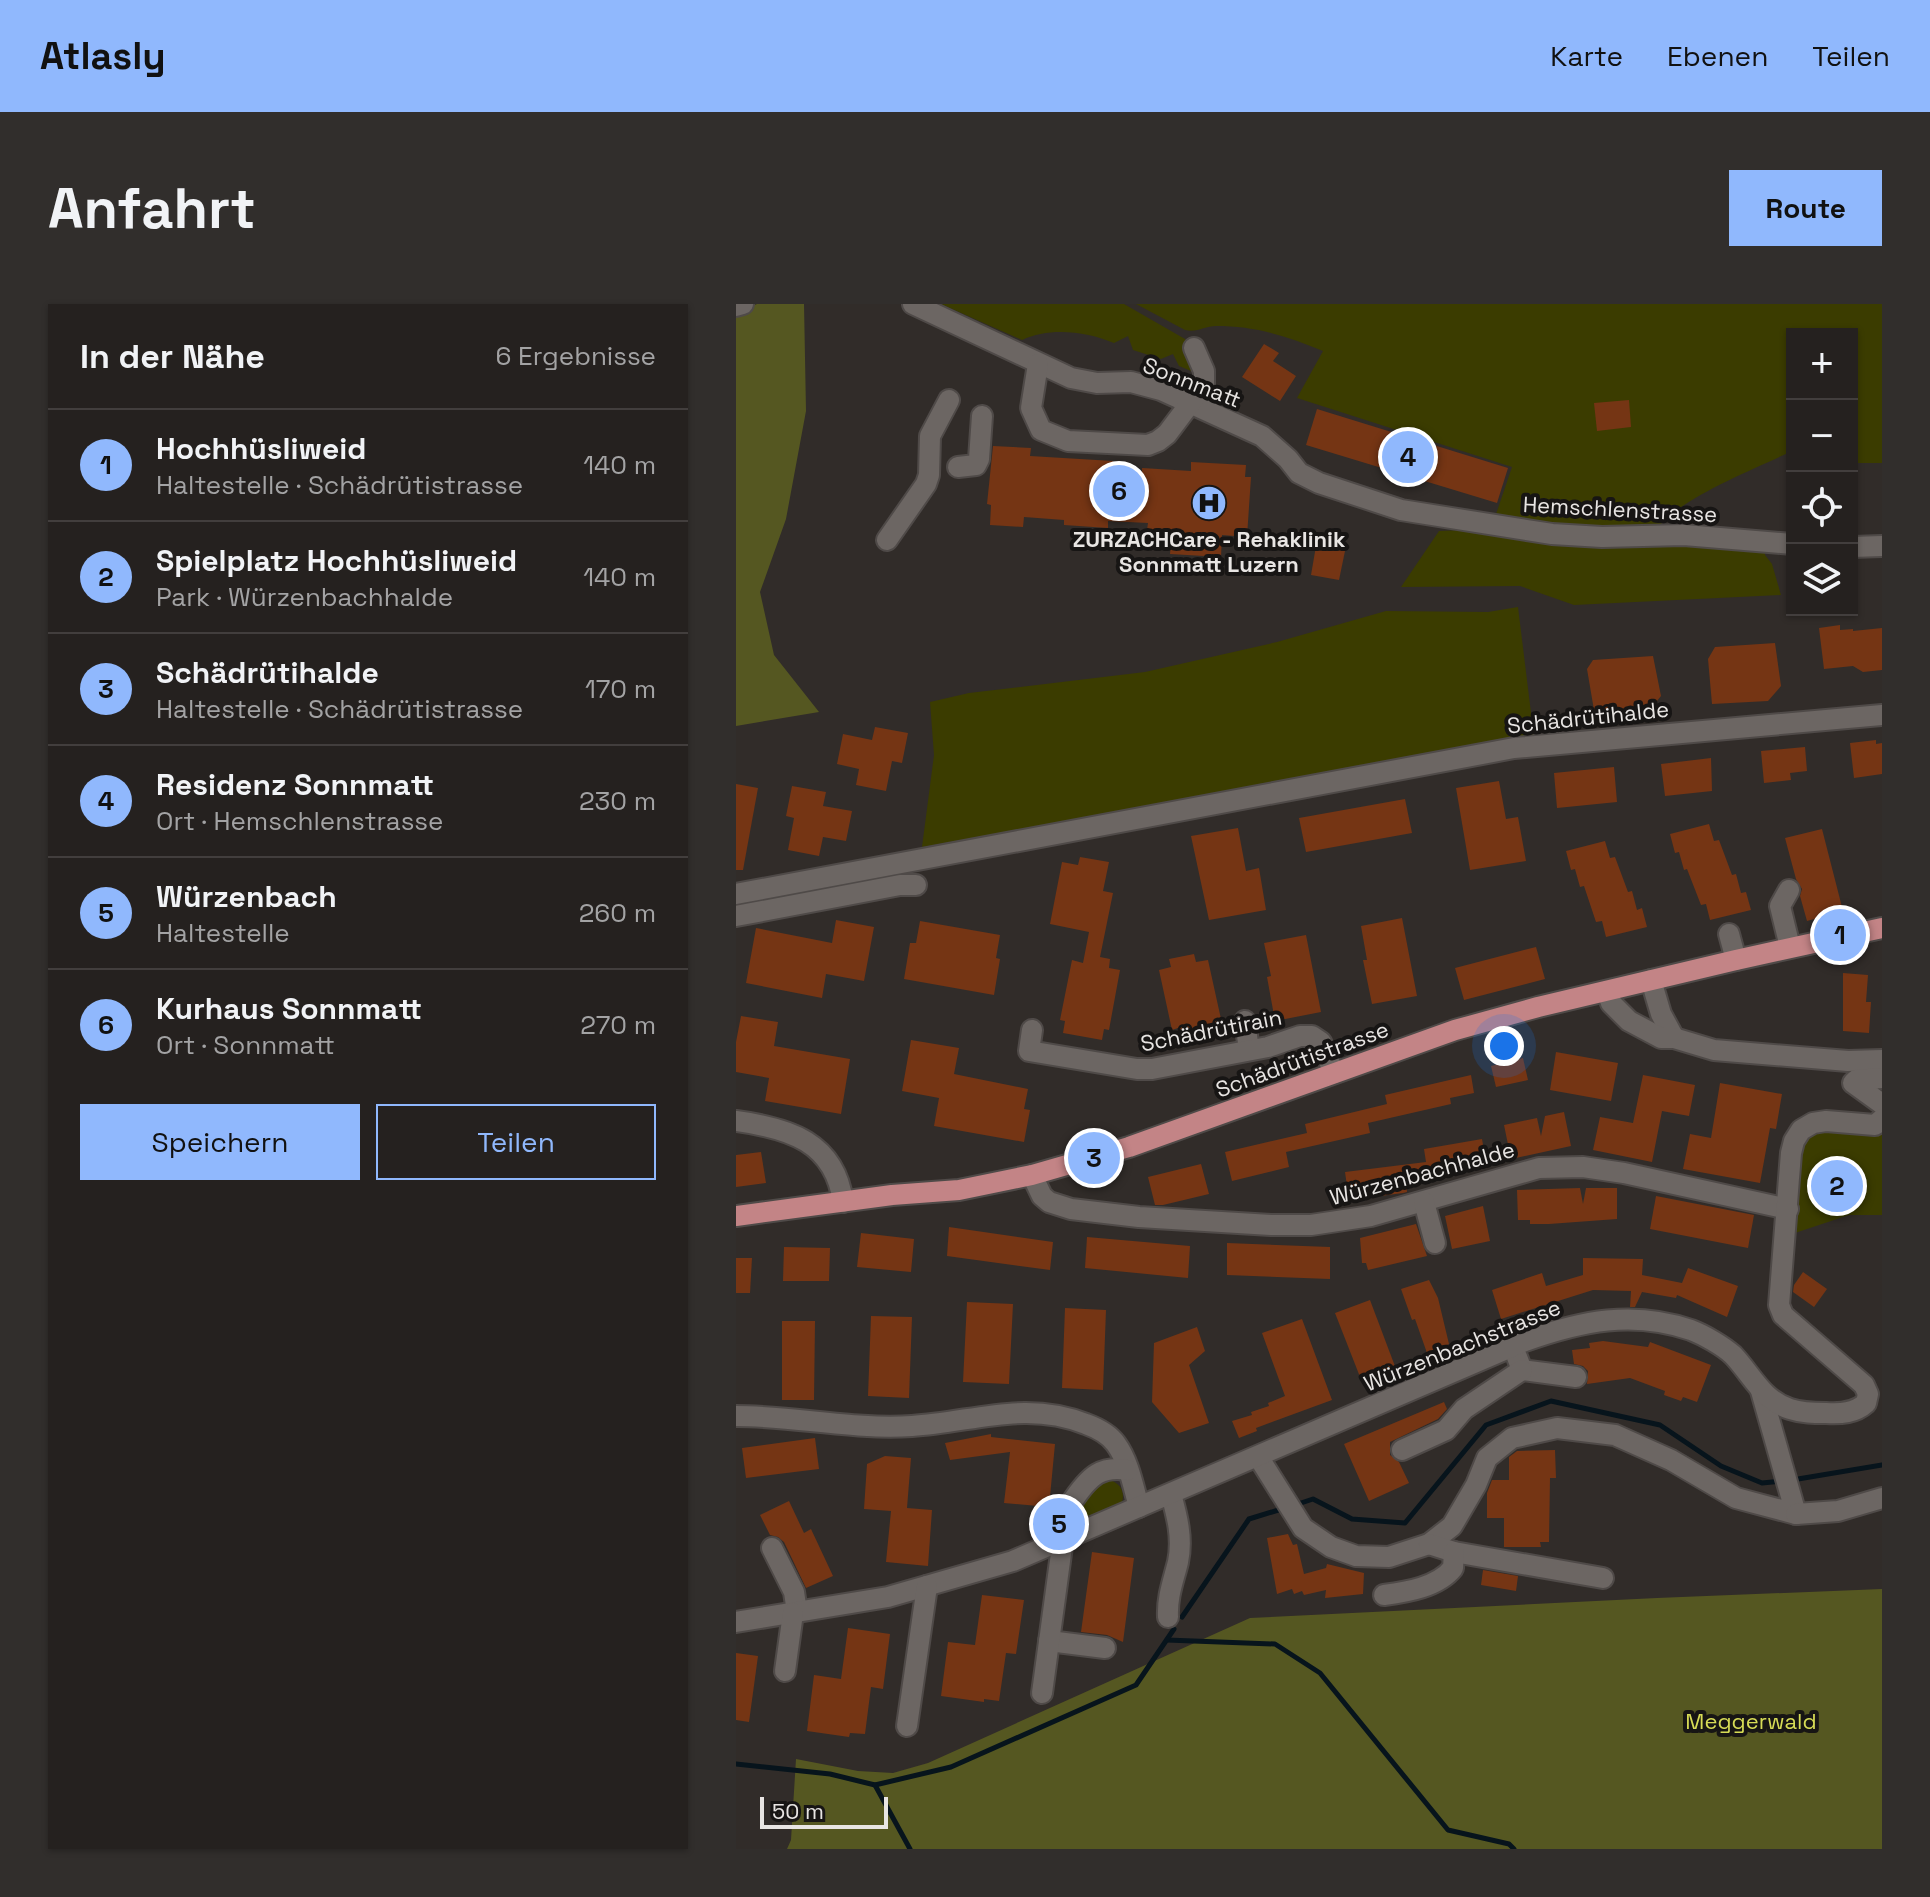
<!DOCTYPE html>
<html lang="de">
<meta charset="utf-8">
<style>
body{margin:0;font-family:"Space Grotesk",sans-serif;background:#312e2c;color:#f1f3f6}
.controls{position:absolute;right:24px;top:24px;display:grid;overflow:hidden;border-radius:0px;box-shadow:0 2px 6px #0004}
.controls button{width:72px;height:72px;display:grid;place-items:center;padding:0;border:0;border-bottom:2px solid #423e3d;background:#25211f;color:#f1f3f6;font:40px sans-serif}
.scale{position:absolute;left:24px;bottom:20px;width:128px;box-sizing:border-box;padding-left:8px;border:4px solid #e8e5e3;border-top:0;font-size:22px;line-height:28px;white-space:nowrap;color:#e8e5e3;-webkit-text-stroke:6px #171514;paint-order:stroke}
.you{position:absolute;left:768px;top:742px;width:28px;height:28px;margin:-20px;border:6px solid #fff;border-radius:50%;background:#1a73e8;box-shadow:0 0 0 12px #1a73e833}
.badge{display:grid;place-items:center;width:52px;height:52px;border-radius:50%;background:#90b8fd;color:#111;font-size:26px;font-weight:700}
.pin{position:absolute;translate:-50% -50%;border:4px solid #fff;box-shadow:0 2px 8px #0006}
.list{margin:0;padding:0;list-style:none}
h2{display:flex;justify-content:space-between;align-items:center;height:104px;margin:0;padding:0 32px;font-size:34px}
h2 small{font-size:26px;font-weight:400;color:#a3a3a4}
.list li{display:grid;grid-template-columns:52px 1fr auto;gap:24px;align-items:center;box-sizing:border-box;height:112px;padding:0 32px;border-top:2px solid #423e3d}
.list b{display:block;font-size:30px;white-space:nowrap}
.list p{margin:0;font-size:26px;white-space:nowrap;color:#a3a3a4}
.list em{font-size:26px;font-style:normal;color:#a3a3a4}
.actions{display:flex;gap:16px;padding:24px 32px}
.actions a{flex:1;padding:18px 0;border:2px solid #90b8fd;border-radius:0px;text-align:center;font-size:28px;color:#90b8fd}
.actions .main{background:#90b8fd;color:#111}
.icon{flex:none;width:44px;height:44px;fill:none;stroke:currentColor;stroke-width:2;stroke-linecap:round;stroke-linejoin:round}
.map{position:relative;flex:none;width:1146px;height:1545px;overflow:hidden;border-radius:0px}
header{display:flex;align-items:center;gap:48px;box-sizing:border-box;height:112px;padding:0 40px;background:#90b8fd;color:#111}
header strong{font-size:38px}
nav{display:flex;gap:44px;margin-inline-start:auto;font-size:28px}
.intro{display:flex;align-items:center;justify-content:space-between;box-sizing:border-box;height:192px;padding:0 48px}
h1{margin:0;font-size:56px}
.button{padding:20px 36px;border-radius:0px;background:#90b8fd;color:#111;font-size:28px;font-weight:700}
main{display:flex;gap:48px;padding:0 48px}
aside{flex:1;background:#25211f;border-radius:0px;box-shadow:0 2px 6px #0004}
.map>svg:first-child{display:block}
.green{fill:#3b3c00}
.forest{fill:#555721}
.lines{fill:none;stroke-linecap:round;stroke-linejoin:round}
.stream{stroke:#07141c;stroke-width:5}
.building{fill:#753514}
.minor-casing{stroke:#4f4a48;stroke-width:24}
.major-casing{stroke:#4f4a48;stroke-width:24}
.minor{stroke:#6c6663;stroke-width:20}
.major{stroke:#c38486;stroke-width:20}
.labels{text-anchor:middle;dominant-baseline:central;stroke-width:8;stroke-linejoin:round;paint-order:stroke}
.street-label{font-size:22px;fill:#e8e5e3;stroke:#171514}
.poi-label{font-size:22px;font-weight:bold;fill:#e8e5e3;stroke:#171514}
.park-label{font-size:22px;fill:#d7dc56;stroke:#171514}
</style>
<header>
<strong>Atlasly</strong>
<nav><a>Karte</a><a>Ebenen</a><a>Teilen</a></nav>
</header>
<div class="intro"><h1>Anfahrt</h1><a class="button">Route</a></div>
<main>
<aside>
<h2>In der Nähe<small>6 Ergebnisse</small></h2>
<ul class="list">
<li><span class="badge">1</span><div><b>Hochhüsliweid</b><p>Haltestelle · Schädrütistrasse</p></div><em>140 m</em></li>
<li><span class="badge">2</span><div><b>Spielplatz Hochhüsliweid</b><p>Park · Würzenbachhalde</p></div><em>140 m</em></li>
<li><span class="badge">3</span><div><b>Schädrütihalde</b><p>Haltestelle · Schädrütistrasse</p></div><em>170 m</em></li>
<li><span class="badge">4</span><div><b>Residenz Sonnmatt</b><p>Ort · Hemschlenstrasse</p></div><em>230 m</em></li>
<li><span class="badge">5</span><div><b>Würzenbach</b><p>Haltestelle</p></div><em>260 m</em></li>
<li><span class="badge">6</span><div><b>Kurhaus Sonnmatt</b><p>Ort · Sonnmatt</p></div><em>270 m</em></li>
</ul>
<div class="actions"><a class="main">Speichern</a><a>Teilen</a></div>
</aside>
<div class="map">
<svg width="1146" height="1545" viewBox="0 0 1146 1545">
<rect width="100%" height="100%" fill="#312c29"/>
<!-- green -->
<g class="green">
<path d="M205,0H388L449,35L456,48L460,69L443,62L437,50L425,55L397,46L392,32L378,39C350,27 313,23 286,36Z"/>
<path d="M400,0H1146V159H1116V144L1119,138H1116V30H1056V147C1019,165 943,194 921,225L868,227L758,216L776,163L561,94L587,47C552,32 519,22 480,22C469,22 461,29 449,26Z"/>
<polygon points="732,226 940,239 940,242 951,243 952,239 1029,247 1029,251 1036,260 1045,291 838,301 784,282 665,283 703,227"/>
<polygon points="782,303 798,433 186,543 198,451 194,398 233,389 409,368 541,338 650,307 752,308"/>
<polygon points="1146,822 1146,911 1113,911 1053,931 1059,853 1070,828"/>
<path d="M369,1175C385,1177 392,1190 383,1204L330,1228L333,1215L342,1219L350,1206L343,1202L357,1181Z"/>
</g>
<!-- forest -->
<g class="forest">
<polygon points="21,0 68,0 70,107 50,215 24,288 38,351 83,408 0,422 0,9"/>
<polygon points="1146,1285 1146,1545 51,1545 55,1536 60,1455 122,1467 157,1469 192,1459 514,1314 921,1294"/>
</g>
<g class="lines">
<!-- stream -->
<g class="stream">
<polyline points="1056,1176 1146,1161"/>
<polyline points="559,1201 577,1195 616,1215 669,1219 750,1121 815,1097 924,1121 985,1162 1026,1179 1046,1177"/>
<polyline points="446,1313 513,1215 549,1204"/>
<polyline points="431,1336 539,1340 584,1369 712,1526 773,1540 778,1545"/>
<polyline points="0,1460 94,1470 139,1481 215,1463 400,1381 438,1325"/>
<polyline points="139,1481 174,1545"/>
</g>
</g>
<!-- building -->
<g class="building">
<polygon points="528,40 543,49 537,57 560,72 544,97 506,73"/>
<polygon points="893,96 895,123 861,127 858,99"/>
<polygon points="581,105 772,164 761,199 570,141"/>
<polygon points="257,142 295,144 294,152 377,157 377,168 406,169 406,164 455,167 455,158 510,161 509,173 515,173 511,233 486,231 485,253 434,250 436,228 411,226 412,219 372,217 372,224 328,221 328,216 288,213 287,223 254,221 255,201 251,200"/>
<polygon points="580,242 609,247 603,276 575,271"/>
<polygon points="1104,321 1104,326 1117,325 1117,327 1146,324 1146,366 1127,368 1117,362 1088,365 1083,324"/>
<polygon points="1039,339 1045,382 1032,397 976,400 972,355 979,343"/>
<polygon points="917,352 925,392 912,408 859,412 851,365 857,356"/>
<polygon points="139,423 172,429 166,459 156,457 150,487 120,481 123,465 101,460 107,430 136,436"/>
<polygon points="1140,436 1140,440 1146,439 1146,470 1118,474 1114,439"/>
<polygon points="1069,443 1071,467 1054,469 1055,476 1028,479 1025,447"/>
<polygon points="975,454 976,487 929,492 925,460"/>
<polygon points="878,463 881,498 821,504 818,469"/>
<polygon points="763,477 770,515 782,513 790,557 734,566 720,484"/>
<polygon points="0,480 22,484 7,566 0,566"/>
<polygon points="56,482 90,488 87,502 116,507 110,537 87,533 83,552 52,546 58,514 50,512"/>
<polygon points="669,495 676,529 570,548 563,514"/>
<polygon points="973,520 978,537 983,536 996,571 1000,570 1005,589 1010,588 1015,606 974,616 970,600 965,601 951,565 948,566 943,548 939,549 934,530"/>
<polygon points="502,524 510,567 523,564 530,606 473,616 455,532"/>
<polygon points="1086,525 1107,607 1071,617 1064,592 1066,585 1060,575 1049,534"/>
<polygon points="869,537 874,554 879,553 892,588 896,587 901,606 906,604 911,623 870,633 866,617 860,618 848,582 844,583 839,565 835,566 830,547"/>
<polygon points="344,553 373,558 367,587 377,589 364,653 374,655 373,664 384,666 373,726 368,725 366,736 327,729 329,717 324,716 336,656 347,659 353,628 314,620 326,558 342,561"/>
<polygon points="666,614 681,692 636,700 627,656 631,656 625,622"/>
<polygon points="100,616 138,623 128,677 90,670 86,694 10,679 20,624 96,639"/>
<polygon points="184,617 264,631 260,654 264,655 258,691 168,675 174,639 180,639"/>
<polygon points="570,631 585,708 539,717 531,673 535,672 528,639"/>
<polygon points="800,643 809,675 728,696 719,664"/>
<polygon points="458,650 460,658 472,656 485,715 480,716 483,727 444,736 442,724 436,726 423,666 435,663 433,655"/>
<polygon points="1107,669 1132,671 1130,698 1135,698 1133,729 1107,727"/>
<polygon points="5,712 42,718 38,742 114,755 105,810 29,797 33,774 0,768 0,738"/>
<polygon points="175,736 223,744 218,770 292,785 288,805 294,806 288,838 198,822 203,794 166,787"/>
<polygon points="820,748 882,759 875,797 814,786"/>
<polygon points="787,754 792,776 760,783 755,762"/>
<polygon points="735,771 738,789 714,794 715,800 632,819 634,829 550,848 553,863 496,877 489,848 571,829 569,820 651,800 649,791"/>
<polygon points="907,771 959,781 953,812 926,807 916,858 857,846 864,813 897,819"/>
<polygon points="984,779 1046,790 1040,825 1034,824 1024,879 947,865 954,830 975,834"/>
<polygon points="828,808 835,842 775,855 768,821 801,814 805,832 809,812"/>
<polygon points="746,835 751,863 670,876 671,888 667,889 613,896 609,868 690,858 688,845"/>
<polygon points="25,848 30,879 0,883 0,851"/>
<polygon points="465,860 473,890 427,901 419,901 412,873"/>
<polygon points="844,884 847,900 850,884 881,884 881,915 813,920 794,920 794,916 782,916 781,886"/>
<polygon points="920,892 1018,911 1012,944 914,925"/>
<polygon points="747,902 754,937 716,945 709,912"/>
<polygon points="680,920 691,952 632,966 630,959 626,959 624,934"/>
<polygon points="213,923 317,938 314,966 211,952"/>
<polygon points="125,929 178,935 175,968 121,963"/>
<polygon points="351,933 454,942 452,974 349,964"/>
<polygon points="491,939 594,943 594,975 491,971"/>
<polygon points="48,943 94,944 93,977 47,977"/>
<polygon points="0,954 16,954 14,989 0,989"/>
<polygon points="847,954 907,955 906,971 946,979 952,964 1002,982 991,1013 941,991 940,994 906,988 899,1003 894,1003 895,987 857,986 765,1015 756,986 806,969 810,982 847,971"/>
<polygon points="1067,968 1091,985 1078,1003 1057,988 1058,981"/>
<polygon points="693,976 702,994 713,1040 691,1049 679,1015 676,1016 665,985"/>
<polygon points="634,996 660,1065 626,1078 599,1009"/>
<polygon points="231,998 277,1000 273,1080 227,1078"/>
<polygon points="329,1004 370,1006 367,1086 326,1084"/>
<polygon points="135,1012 176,1013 173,1094 132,1092"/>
<polygon points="566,1015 596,1096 520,1124 521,1127 503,1134 496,1117 516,1111 515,1108 533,1102 532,1099 549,1092 526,1029"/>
<polygon points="46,1017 79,1017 78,1096 46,1096"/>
<polygon points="461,1023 469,1047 453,1061 473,1119 443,1129 416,1098 418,1039"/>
<polygon points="867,1037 912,1043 914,1038 975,1061 961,1098 947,1093 945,1097 928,1091 929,1087 894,1074 851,1080 852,1067 847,1062 838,1060 836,1046 854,1044 853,1039"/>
<polygon points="708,1098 711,1105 702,1115 654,1138 654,1151 663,1158 673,1179 633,1197 608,1140"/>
<polygon points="255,1130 255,1133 319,1140 313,1203 268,1199 274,1148 214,1156 209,1139"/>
<polygon points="79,1134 83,1165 10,1174 6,1144"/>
<polygon points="819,1146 820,1174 814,1174 813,1238 804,1238 805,1243 768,1243 768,1214 751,1214 751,1189 756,1176 773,1176 773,1153 781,1147"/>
<polygon points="149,1152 175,1154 171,1204 196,1206 192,1262 150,1258 155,1207 128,1205 131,1160"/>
<polygon points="53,1197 68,1229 75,1225 97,1272 70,1284 48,1238 42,1233 34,1231 24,1211"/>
<polygon points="552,1230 557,1241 561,1240 568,1270 590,1264 591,1260 628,1269 627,1290 589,1294 590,1286 568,1291 566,1287 558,1290 556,1285 541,1290 531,1234"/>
<polygon points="356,1248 398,1254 387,1338 371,1331 345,1328"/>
<polygon points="747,1266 782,1272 780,1287 745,1281"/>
<polygon points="246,1291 288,1296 280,1350 270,1349 263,1397 248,1395 248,1398 205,1392 212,1338 239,1341"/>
<polygon points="112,1324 154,1330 147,1385 135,1383 129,1430 114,1429 113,1433 71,1427 78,1371 105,1375"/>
<polygon points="0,1349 22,1352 13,1418 0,1416"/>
</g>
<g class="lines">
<defs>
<g id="minor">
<polyline points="177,0 335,74 361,79 395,78 425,86 526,132 552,155 563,169 583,179 665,206 816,230 866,233 948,231 1056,240"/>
<polyline points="0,2 7,0"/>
<polyline points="302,60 295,104 305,126 332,137 412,141 422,137 431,130 468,81 468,67 458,44"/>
<polyline points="222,163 240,161 243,155 246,112"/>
<polyline points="151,236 190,180 193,171 194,132 213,96"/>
<polyline points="1116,243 1146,242"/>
<polyline points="1053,586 1044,602 1054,643"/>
<polyline points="0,590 778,444 1146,411"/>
<polyline points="0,612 164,581 180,581"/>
<polyline points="993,630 1000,656"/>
<polyline points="915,676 925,710 938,734"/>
<polyline points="871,687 875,699 893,717 925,734 938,734 978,746 1112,757 1146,756"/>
<polyline points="509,717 513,746"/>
<polyline points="296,726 293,747 401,765 416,765 532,743 564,732 576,732 585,738 598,769"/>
<polyline points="1146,774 1120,776 1117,779 1146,800"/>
<path d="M0,817C53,824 99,838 107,898"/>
<polyline points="296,871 306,892 313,898 335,905 403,913 535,921 575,921 635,912 803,864 847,863 888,869 1052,905"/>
<polyline points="688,898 699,939"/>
<polyline points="781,1053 786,1066 840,1073"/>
<path d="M0,1112C59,1112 118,1126 176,1122C238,1118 290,1096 350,1120C361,1124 373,1130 380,1140C393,1158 397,1182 403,1203"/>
<polyline points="666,1146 710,1126 728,1105 786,1066"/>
<polyline points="523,1154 567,1224 595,1243 620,1252 653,1253 693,1240 716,1222 740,1181 751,1154 776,1134 821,1124 879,1131 935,1156 1000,1194 1060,1210 1025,1087"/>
<polyline points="1060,1210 1102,1207 1146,1194"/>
<path d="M317,1239C318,1221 346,1179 361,1170C371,1164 381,1164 392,1166"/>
<polyline points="693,1240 718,1248 867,1274"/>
<polyline points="36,1244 58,1288 61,1308"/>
<path d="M648,1291C671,1288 702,1283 717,1264L718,1248"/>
<path d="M432,1313C431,1293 437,1278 442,1258C447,1234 441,1212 435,1190"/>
<path d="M0,1318L152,1293L277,1257L789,1037C845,1017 897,1006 955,1026C968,1031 987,1042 997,1051C1016,1071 1026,1096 1054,1105C1066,1109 1078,1109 1090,1109C1105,1110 1119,1109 1130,1099L1132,1090L1128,1081L1047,1011L1043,1001L1055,849L1058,837L1065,826L1077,819L1090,817L1139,821L1146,815"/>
<polyline points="313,1337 369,1344"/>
<polyline points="49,1367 57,1309"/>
<polyline points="306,1389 327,1235"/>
<polyline points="171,1422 191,1282"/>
</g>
<polyline id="major" points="0,912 156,891 223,886 296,871 393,843 719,726 802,703 1000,656 1146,624"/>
</defs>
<!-- minor casing -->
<use href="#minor" class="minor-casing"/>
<!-- major casing -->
<use href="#major" class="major-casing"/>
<!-- minor -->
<use href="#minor" class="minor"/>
<!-- major -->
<use href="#major" class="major"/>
</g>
<!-- icons -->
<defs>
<symbol id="hospital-disc" viewBox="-11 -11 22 22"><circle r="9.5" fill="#90b8fd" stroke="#171514"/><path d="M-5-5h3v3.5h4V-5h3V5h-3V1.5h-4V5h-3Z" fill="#111"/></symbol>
</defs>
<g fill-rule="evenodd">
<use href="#hospital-disc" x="453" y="179" width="40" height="40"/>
</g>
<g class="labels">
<!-- street labels -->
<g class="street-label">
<text transform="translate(456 78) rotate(21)">Sonnmatt</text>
<text transform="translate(884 205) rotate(3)">Hemschlenstrasse</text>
<text transform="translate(852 413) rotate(-6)">Schädrütihalde</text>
<text transform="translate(475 726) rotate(-11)">Schädrütirain</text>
<text transform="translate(566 755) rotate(-20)">Schädrütistrasse</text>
<text transform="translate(686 869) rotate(-15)">Würzenbachhalde</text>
<text transform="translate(726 1041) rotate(-22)">Würzenbachstrasse</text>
</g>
<!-- poi labels -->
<g class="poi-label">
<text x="473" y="235">ZURZACHCare - Rehaklinik<tspan x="473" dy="25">Sonnmatt Luzern</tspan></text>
</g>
<!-- park labels -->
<g class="park-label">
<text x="1015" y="1417">Meggerwald</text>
</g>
</g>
</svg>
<div class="controls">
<button>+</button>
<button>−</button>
<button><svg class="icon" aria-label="locate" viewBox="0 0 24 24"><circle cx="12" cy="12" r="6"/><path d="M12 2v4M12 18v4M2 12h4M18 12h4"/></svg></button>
<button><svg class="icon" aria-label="layers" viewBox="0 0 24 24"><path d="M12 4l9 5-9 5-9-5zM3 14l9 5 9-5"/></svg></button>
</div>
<div class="scale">50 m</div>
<div class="you"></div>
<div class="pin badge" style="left:1104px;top:631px">1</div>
<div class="pin badge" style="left:1101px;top:882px">2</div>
<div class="pin badge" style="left:358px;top:854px">3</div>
<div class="pin badge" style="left:672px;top:153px">4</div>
<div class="pin badge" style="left:323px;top:1220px">5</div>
<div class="pin badge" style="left:383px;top:187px">6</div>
</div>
</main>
